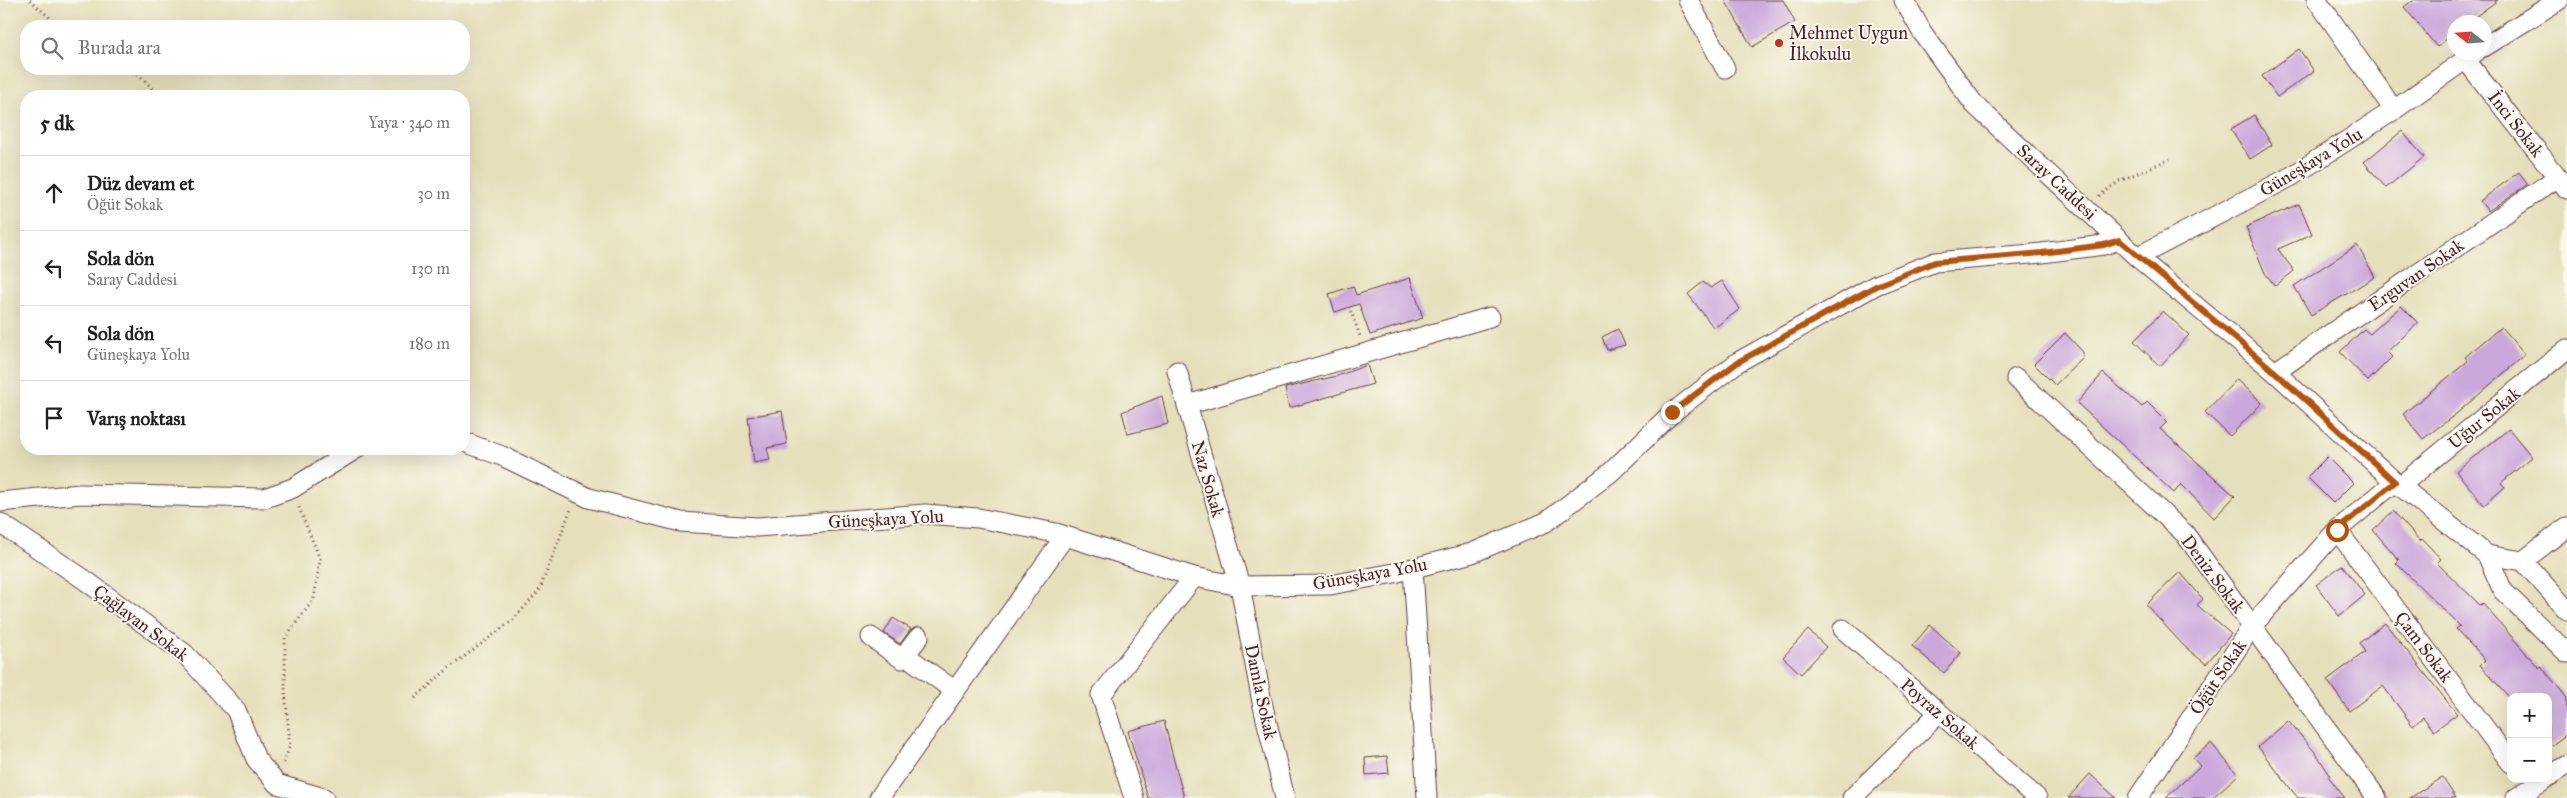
<!DOCTYPE html>
<html lang="tr">
<meta charset="utf-8">
<style>
body{margin:0;font-family:"IM FELL Great Primer",serif;background:#f6f6f6;color:#202124}
.controls{position:absolute;right:15px;bottom:15px;display:grid;overflow:hidden;border-radius:10px;box-shadow:0 5px 20px #0002}
.controls button{width:45px;height:45px;display:grid;place-items:center;padding:0;border:0;border-bottom:1px solid #e0e0e0;background:#fff;color:#202124;font:25px sans-serif}
.compass{position:absolute;left:2447px;top:15px;width:45px;height:45px;border-radius:50%;background:#fff;box-shadow:0 5px 20px #0002;rotate:287deg}
.stop{position:absolute;width:15px;height:15px;margin:-11px;border:4px solid #b45309;border-radius:50%;background:#fff}
.stop.end{background:#b45309;border-color:#fff;box-shadow:0 1px 5px #0008}
.list{margin:0;padding:0;list-style:none}
h2{display:flex;justify-content:space-between;align-items:center;height:65px;margin:0;padding:0 20px;font-size:21px}
h2 small{font-size:16px;font-weight:400;color:#757577}
.list li{display:grid;grid-template-columns:32px 1fr auto;gap:15px;align-items:center;box-sizing:border-box;height:75px;padding:0 20px;border-top:1px solid #e0e0e0}
.list b{display:block;font-size:19px;white-space:nowrap}
.list p{margin:0;font-size:16px;white-space:nowrap;color:#757577}
.list em{font-size:16px;font-style:normal;color:#757577}
.icon{flex:none;width:28px;height:28px;fill:none;stroke:currentColor;stroke-width:2;stroke-linecap:round;stroke-linejoin:round}
.map{position:relative;flex:none;width:2567px;height:798px;overflow:hidden}
.search{position:absolute;background:#fff;box-shadow:0 5px 20px #0002;left:20px;top:20px;width:450px;height:55px;display:flex;align-items:center;gap:12px;box-sizing:border-box;padding:0 18px;border-radius:20px;color:#757577;font-size:19px}
.panel{position:absolute;background:#fff;box-shadow:0 5px 20px #0002;left:20px;top:90px;width:450px;height:365px;border-radius:20px}
.map>svg:first-child{display:block}
.building{fill:#caa8dc}
.lines{fill:none;stroke-linecap:round;stroke-linejoin:round}
.minor-casing{stroke:#613c41;stroke-width:21}
.path{stroke:#613c41;stroke-width:3;stroke-dasharray:1 4;stroke-linecap:butt}
.minor{stroke:#fff;stroke-width:19}
.route{stroke:#b45309;stroke-width:6}
.poi-dot{fill:#c8321e;stroke:#fbf7ec;stroke-width:2}
.labels{text-anchor:middle;dominant-baseline:central;stroke-width:4;stroke-linejoin:round;paint-order:stroke}
.poi-label{font-size:18px;fill:#4a1f2b;stroke:#fbf7ec;text-anchor:start}
.street-label{font-size:18px;fill:#4a1f2b;stroke:#fbf7ec}
</style>
<div class="map">
<svg width="2567" height="798" viewBox="0 0 2567 798">
<rect width="100%" height="100%" fill="#fbf7ec"/>
<filter id="ink" filterUnits="userSpaceOnUse"><feTurbulence type="fractalNoise" baseFrequency=".02" numOctaves="2"/><feDisplacementMap in="SourceGraphic" scale="10" xChannelSelector="R" yChannelSelector="G"/><feConvolveMatrix kernelMatrix="1 2 1 2 8 2 1 2 1" color-interpolation-filters="sRGB"/></filter>
<filter id="wash" filterUnits="userSpaceOnUse"><feTurbulence type="fractalNoise" baseFrequency=".0096" numOctaves="4" result="noise"/><feDisplacementMap in="SourceGraphic" scale="20" xChannelSelector="R" yChannelSelector="G"/><feGaussianBlur stdDeviation="1.12" result="paint"/><feColorMatrix in="noise" values="0 0 0 0 0 0 0 0 0 0 0 0 0 0 0 0 0 1.4 0 .05"/><feComposite in="paint" operator="in"/></filter>
<g filter="url(#wash)">
<rect width="100%" height="100%" fill="#e6dfbb"/>
<g id="blocks">
<!-- building -->
<g class="building">
<polygon points="1725,0 1783,0 1795,22 1752,47"/>
<polygon points="2413,0 2498,0 2468,22 2454,22 2454,33 2437,47 2404,7"/>
<polygon points="2299,49 2314,71 2277,97 2262,76"/>
<polygon points="2254,115 2272,145 2250,159 2231,129"/>
<polygon points="2402,131 2424,157 2386,188 2364,162"/>
<polygon points="2519,172 2528,184 2488,211 2480,201"/>
<polygon points="2299,204 2312,234 2278,249 2294,271 2275,286 2265,273 2246,227"/>
<polygon points="2357,245 2375,277 2311,315 2294,286"/>
<polygon points="1410,278 1423,318 1370,335 1359,304 1335,312 1329,294 1353,286 1356,295"/>
<polygon points="1722,281 1740,309 1714,328 1688,294 1703,282 1711,288"/>
<polygon points="2401,306 2418,323 2387,352 2392,357 2368,381 2340,352 2364,329 2370,334"/>
<polygon points="2163,311 2189,335 2160,366 2134,341"/>
<polygon points="2501,327 2525,355 2456,414 2423,439 2403,414 2468,361 2465,357"/>
<polygon points="1618,329 1625,345 1607,350 1602,337"/>
<polygon points="2065,333 2083,352 2083,358 2055,385 2034,364"/>
<polygon points="1367,365 1373,384 1289,408 1285,388 1337,376"/>
<polygon points="2103,373 2142,407 2147,402 2167,422 2160,429 2235,496 2214,518 2181,484 2174,493 2077,403"/>
<polygon points="2237,379 2262,403 2230,436 2205,412"/>
<polygon points="1162,396 1168,424 1128,434 1122,412"/>
<polygon points="782,411 787,444 767,448 770,460 754,463 748,417"/>
<polygon points="2509,429 2532,457 2501,483 2505,487 2484,505 2456,471"/>
<polygon points="2327,457 2353,483 2333,503 2307,477"/>
<polygon points="2393,511 2420,541 2422,539 2441,559 2437,563 2481,606 2483,604 2539,668 2541,666 2567,698 2567,734 2548,748 2548,697 2509,697 2480,665 2485,660 2456,629 2460,626 2396,563 2399,560 2373,530"/>
<polygon points="2342,565 2365,595 2339,616 2316,585"/>
<polygon points="2180,572 2203,599 2197,605 2231,634 2206,664 2184,646 2146,605"/>
<polygon points="893,618 911,629 900,644 884,633"/>
<polygon points="2385,623 2457,714 2434,731 2423,717 2413,726 2383,686 2349,711 2327,680 2365,652 2359,643"/>
<polygon points="1930,625 1961,653 1944,673 1912,646"/>
<polygon points="1808,630 1826,647 1801,674 1783,657"/>
<polygon points="1164,721 1171,749 1184,798 1148,798 1128,731"/>
<polygon points="2288,721 2315,752 2330,775 2328,776 2345,798 2298,798 2258,747"/>
<polygon points="2211,743 2238,775 2212,798 2166,798 2200,766 2193,758"/>
<polygon points="1387,756 1389,773 1366,775 1365,758"/>
<polygon points="2090,774 2116,798 2068,798"/>
<polygon points="2442,777 2456,798 2410,798"/>
</g>
</g>
</g>
<g filter="url(#ink)">
<use href="#blocks" fill-opacity="0" stroke="#613c41" stroke-width="1"/>
<g class="lines">
<defs>
<g id="minor">
<polyline points="1688,0 1725,68"/>
<polyline points="1904,0 1922,32 1974,104 2137,257 2275,372 2395,482 2487,555 2503,591 2567,653"/>
<polyline points="2317,0 2394,110"/>
<polyline points="2484,47 2559,0"/>
<polyline points="2465,59 2567,189"/>
<polyline points="2137,257 2292,176 2394,110 2476,52"/>
<polyline points="1177,371 1240,586 1262,702 1285,798"/>
<polyline points="2275,372 2558,177"/>
<polyline points="2016,378 2185,534 2377,798"/>
<polyline points="1187,405 1490,317"/>
<polyline points="464,442 502,456 589,498 681,522 757,527 925,514 978,518 1056,533 1194,577 1240,586 1330,585 1394,573 1472,553 1546,522 1611,472 1672,413 1738,362 1876,285 1935,262 2042,253 2104,245 2119,240"/>
<polyline points="2400,486 2567,349"/>
<polyline points="0,502 80,494 265,498 293,488 356,449"/>
<polyline points="0,523 85,580 185,654 236,710 256,759 277,784 324,798"/>
<polyline points="2337,530 2511,763"/>
<polyline points="2487,555 2523,561 2567,610"/>
<polyline points="2523,561 2567,527"/>
<polyline points="1413,568 1427,798"/>
<polyline points="1843,629 2037,798"/>
<polyline points="871,637 902,659 919,637"/>
<polyline points="905,655 955,691"/>
<polyline points="2548,777 2567,765"/>
<polyline points="879,798 1065,536"/>
<polyline points="1134,798 1101,695 1194,577"/>
<polyline points="1852,798 1938,714"/>
<polyline points="2138,798 2252,626 2337,530 2395,482"/>
<polyline points="2516,798 2545,779"/>
</g>
</defs>
<!-- minor casing -->
<use href="#minor" class="minor-casing"/>
<!-- path -->
<g class="path">
<polyline points="30,0 59,26"/>
<polyline points="123,69 144,79 158,96"/>
<polyline points="2099,196 2119,181 2170,159"/>
<polyline points="1351,311 1360,336"/>
<polyline points="415,698 449,668 513,620 539,591 571,509"/>
<polyline points="284,763 290,745 285,691 285,638 314,599 320,559 298,505"/>
</g>
<!-- minor -->
<use href="#minor" class="minor"/>
</g>
</g>
<g class="lines" filter="url(#ink)">
<!-- route -->
<polyline class="route" points="1672,412 1738,362 1876,286 1935,262 2042,253 2104,245 2119,240 2275,372 2395,482 2337,530"/>
</g>
<!-- markers -->
<circle class="poi-dot" cx="1779" cy="43" r="5"/>
<g class="labels">
<!-- poi labels -->
<g class="poi-label">
<text x="1789" y="33">Mehmet Uygun<tspan x="1789" dy="21">İlkokulu</tspan></text>
</g>
<!-- street labels -->
<g class="street-label">
<text transform="translate(2516 124) rotate(52)">İnci Sokak</text>
<text transform="translate(2311 162) rotate(-31)">Güneşkaya Yolu</text>
<text transform="translate(2057 182) rotate(43)">Saray Caddesi</text>
<text transform="translate(2416 275) rotate(-35)">Erguvan Sokak</text>
<text transform="translate(2484 418) rotate(-39)">Uğur Sokak</text>
<text transform="translate(1208 479) rotate(74)">Naz Sokak</text>
<text transform="translate(886 519) rotate(-3)">Güneşkaya Yolu</text>
<text transform="translate(1370 574) rotate(-10)">Güneşkaya Yolu</text>
<text transform="translate(2213 574) rotate(53)">Deniz Sokak</text>
<text transform="translate(141 623) rotate(37)">Çağlayan Sokak</text>
<text transform="translate(2424 647) rotate(53)">Çam Sokak</text>
<text transform="translate(2218 677) rotate(-56)">Öğüt Sokak</text>
<text transform="translate(1261 692) rotate(78)">Damla Sokak</text>
<text transform="translate(1940 714) rotate(41)">Poyraz Sokak</text>
</g>
</g>
</svg>
<div class="controls">
<button>+</button>
<button>−</button>
</div>
<svg class="compass" viewBox="-18 -18 36 36"><path d="M0-13l5 13h-10z" fill="#e53935"/><path d="M0 13l5-13h-10z" fill="#757577"/></svg>
<div class="stop" style="left:2337px;top:530px"></div>
<div class="stop end" style="left:1672px;top:412px"></div>
<div class="search"><svg class="icon" aria-label="search" viewBox="0 0 24 24"><circle cx="10" cy="10" r="6"/><path d="M15 15l6 6"/></svg>Burada ara</div>
<section class="panel">
<h2>5 dk<small>Yaya · 340 m</small></h2>
<ul class="list">
<li><svg class="icon" aria-label="ahead" viewBox="0 0 24 24"><path d="M12 20V5M6 11l6-6 6 6"/></svg><div><b>Düz devam et</b><p>Öğüt Sokak</p></div><em>30 m</em></li>
<li><svg class="icon" aria-label="left" viewBox="0 0 24 24"><path d="M17 20v-9H6M10 6l-5 5 5 5"/></svg><div><b>Sola dön</b><p>Saray Caddesi</p></div><em>130 m</em></li>
<li><svg class="icon" aria-label="left" viewBox="0 0 24 24"><path d="M17 20v-9H6M10 6l-5 5 5 5"/></svg><div><b>Sola dön</b><p>Güneşkaya Yolu</p></div><em>180 m</em></li>
<li><svg class="icon" aria-label="arrive" viewBox="0 0 24 24"><path d="M6 21V4h12l-3 4 3 4H6"/></svg><div><b>Varış noktası</b></div></li>
</ul>
</section>
</div>
